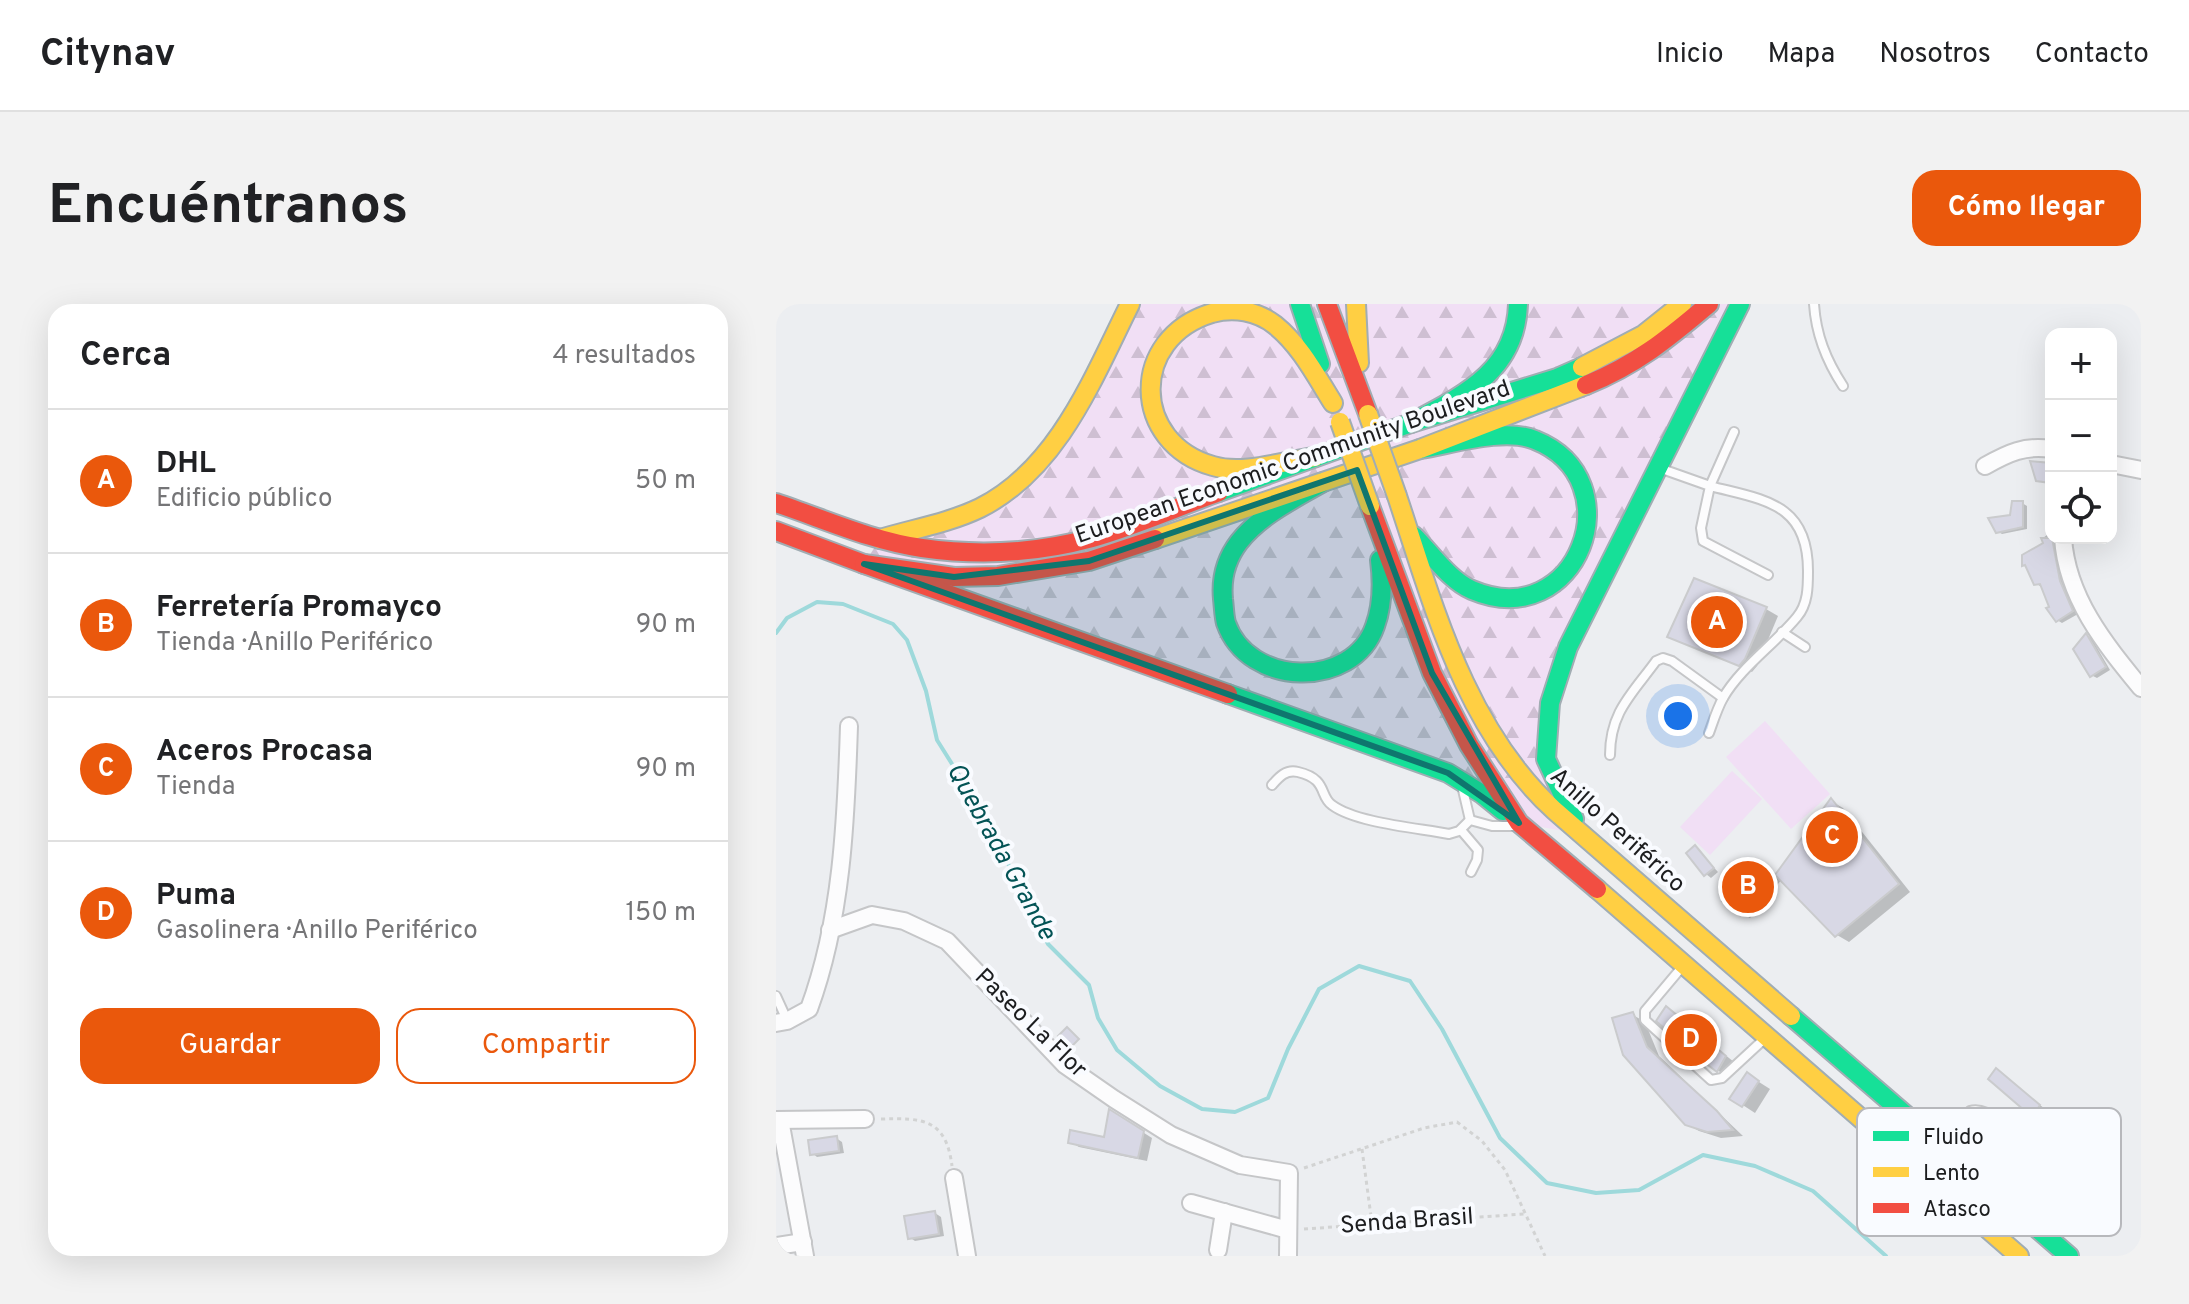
<!DOCTYPE html>
<html lang="es">
<meta charset="utf-8">
<style>
body{margin:0;font-family:Overpass,sans-serif;background:#f2f2f2;color:#202124}
.controls{position:absolute;right:24px;top:24px;display:grid;overflow:hidden;border-radius:16px;box-shadow:0 8px 32px #0002}
.controls button{width:72px;height:72px;display:grid;place-items:center;padding:0;border:0;border-bottom:2px solid #e0e0e0;background:#fff;color:#202124;font:40px sans-serif}
.you{position:absolute;left:902px;top:412px;width:28px;height:28px;margin:-20px;border:6px solid #fff;border-radius:50%;background:#1a73e8;box-shadow:0 0 0 12px #1a73e833}
.badge{display:grid;place-items:center;width:52px;height:52px;border-radius:50%;background:#ea580c;color:#fff;font-size:26px;font-weight:700}
.pin{position:absolute;translate:-50% -50%;border:4px solid #fff;box-shadow:0 2px 8px #0006}
.list{margin:0;padding:0;list-style:none}
h2{display:flex;justify-content:space-between;align-items:center;height:104px;margin:0;padding:0 32px;font-size:34px}
h2 small{font-size:26px;font-weight:400;color:#757577}
.list li{display:grid;grid-template-columns:52px 1fr auto;gap:24px;align-items:center;box-sizing:border-box;height:144px;padding:0 32px;border-top:2px solid #e0e0e0}
.list b{display:block;font-size:30px;white-space:nowrap}
.list p{margin:0;font-size:26px;white-space:nowrap;color:#757577}
.list em{font-size:26px;font-style:normal;color:#757577}
.actions{display:flex;gap:16px;padding:24px 32px}
.actions a{flex:1;padding:18px 0;border:2px solid #ea580c;border-radius:24px;text-align:center;font-size:28px;color:#ea580c}
.actions .main{background:#ea580c;color:#fff}
.icon{flex:none;width:44px;height:44px;fill:none;stroke:currentColor;stroke-width:2;stroke-linecap:round;stroke-linejoin:round}
.map{position:relative;flex:none;width:1365px;height:952px;overflow:hidden;border-radius:24px}
header{display:flex;align-items:center;gap:48px;box-sizing:border-box;height:112px;padding:0 40px;background:#fff;border-bottom:2px solid #e0e0e0}
header strong{font-size:38px}
nav{display:flex;gap:44px;margin-inline-start:auto;font-size:28px}
.intro{display:flex;align-items:center;justify-content:space-between;box-sizing:border-box;height:192px;padding:0 48px}
h1{margin:0;font-size:56px}
.button{padding:20px 36px;border-radius:24px;background:#ea580c;color:#fff;font-size:28px;font-weight:700}
main{display:flex;gap:48px;padding:0 48px}
aside{flex:1;background:#fff;border-radius:24px;box-shadow:0 8px 32px #0002}
.map>svg:first-child{display:block}
.grass{fill:#f1dff5}
.forest{fill:url(#forest-firs)}
.shadow{fill:#0003}
.lines{fill:none;stroke-linecap:round;stroke-linejoin:round}
.stream{stroke:#9ed9db;stroke-width:4}
.building{fill:#d8d8e5;stroke:#cacbcd;stroke-width:2}
.lane-casing{stroke:#c5c6c8;stroke-width:12}
.street-casing{stroke:#c5c6c8;stroke-width:20}
.fast-casing{stroke:#a1adb3;stroke-width:22}
.slow-casing{stroke:#a1adb3;stroke-width:22}
.jam-casing{stroke:#a1adb3;stroke-width:22}
.path{stroke:#d2d3d3;stroke-width:3;stroke-dasharray:4 4;stroke-linecap:butt}
.lane{stroke:#fcfcfd;stroke-width:8}
.street{stroke:#fcfcfd;stroke-width:16}
.fast{stroke:#16e098;stroke-width:18}
.slow{stroke:#ffcf43;stroke-width:18}
.jam{stroke:#f24e42;stroke-width:18}
.slow-bridge-casing{stroke:#a1adb3;stroke-width:22;stroke-linecap:butt}
.slow-bridge{stroke:#ffcf43;stroke-width:18}
.marked{fill:#0f766e;fill-opacity:0.2;stroke:#0f766e;stroke-width:6;stroke-linejoin:round}
.labels{text-anchor:middle;dominant-baseline:central;stroke-width:8;stroke-linejoin:round;paint-order:stroke}
.street-label{font-size:24px;fill:#1c1d1f;stroke:#f9fbff}
.water-label{font-size:26px;font-style:italic;fill:#035355;stroke:#f9fbff}
.key{fill:#f9fbff;stroke:#b7b8bc;stroke-width:2}
.key-label{font-size:22px;fill:#1c1d1f}
</style>
<header>
<strong>Citynav</strong>
<nav><a>Inicio</a><a>Mapa</a><a>Nosotros</a><a>Contacto</a></nav>
</header>
<div class="intro"><h1>Encuéntranos</h1><a class="button">Cómo llegar</a></div>
<main>
<aside>
<h2>Cerca<small>4 resultados</small></h2>
<ul class="list">
<li><span class="badge">A</span><div><b>DHL</b><p>Edificio público</p></div><em>50 m</em></li>
<li><span class="badge">B</span><div><b>Ferretería Promayco</b><p>Tienda · Anillo Periférico</p></div><em>90 m</em></li>
<li><span class="badge">C</span><div><b>Aceros Procasa</b><p>Tienda</p></div><em>90 m</em></li>
<li><span class="badge">D</span><div><b>Puma</b><p>Gasolinera · Anillo Periférico</p></div><em>150 m</em></li>
</ul>
<div class="actions"><a class="main">Guardar</a><a>Compartir</a></div>
</aside>
<div class="map">
<svg width="1365" height="952" viewBox="0 0 1365 952">
<defs>
<pattern id="forest-firs" width="22" height="20" patternUnits="userSpaceOnUse" patternTransform="scale(2)"><rect width="22" height="20" fill="#f1dff5"/><path d="M5 1l3.5 6h-7zM16 11l3.5 6h-7z" fill="#cebfd2"/></pattern>
</defs>
<rect width="100%" height="100%" fill="#eceef1"/>
<!-- grass -->
<g class="grass">
<polygon points="989,417 1054,490 1015,525 950,453"/>
<polygon points="956,467 986,495 934,551 904,523"/>
</g>
<!-- forest -->
<polygon class="forest" points="354,0 964,0 792,343 770,455 805,530 743,519 706,490 88,260 104,235 249,176"/>
<!-- shadow -->
<g class="shadow">
<polygon points="1246,199 1251,202 1251,225 1226,230 1221,227"/>
<polygon points="1275,228 1275,234 1282,234 1284,263 1302,310 1286,319 1281,316 1265,283 1260,279 1252,263 1248,261 1270,240 1267,234"/>
<polygon points="990,305 1002,312 981,362 976,368 894,332"/>
<polygon points="1311,332 1316,335 1334,366 1321,374 1315,371"/>
<polygon points="1055,497 1067,504 1134,588 1073,638 1061,631 1006,575 974,614 965,609 989,564 1001,573"/>
<polygon points="920,544 942,568 935,574 930,570"/>
<polygon points="891,704 958,758 949,771 941,766"/>
<polygon points="857,711 869,718 883,752 967,832 945,834 923,827 910,820 838,715"/>
<polygon points="1221,766 1269,805 1263,814 1257,811"/>
<polygon points="972,771 994,785 979,809 956,794"/>
<polygon points="335,808 376,834 371,857 303,843 294,838 329,836"/>
<polygon points="60,834 66,838 68,849 41,853 36,849"/>
<polygon points="159,909 165,913 168,932 139,937 133,933"/>
</g>
<g class="lines">
<!-- stream -->
<polyline class="stream" points="0,329 11,314 41,298 67,300 117,320 131,336 150,387 161,436 208,511 272,640 313,681 322,714 341,746 384,782 426,805 459,808 492,794 512,745 543,685 583,662 634,677 666,725 724,834 771,879 820,889 863,886 927,851 979,862 1037,887 1110,952"/>
</g>
<!-- building -->
<g class="building">
<polygon points="1254,157 1275,159 1275,179 1260,177"/>
<polygon points="1236,197 1247,197 1247,223 1220,229 1212,214 1234,211"/>
<polygon points="1265,234 1276,234 1284,277 1297,307 1280,318 1270,304 1273,303 1264,280 1258,281 1249,261 1246,262 1246,251 1267,239"/>
<polygon points="918,274 991,303 969,355 963,362 891,333"/>
<polygon points="1310,329 1330,363 1314,373 1297,345"/>
<polygon points="1055,494 1123,580 1059,633 999,571"/>
<polygon points="919,541 938,564 928,572 910,549"/>
<polygon points="980,556 997,570 964,611 946,597"/>
<polygon points="890,702 950,752 941,768 915,748 880,717"/>
<polygon points="857,708 871,743 941,807 957,826 931,828 909,821 847,751 836,714"/>
<polygon points="291,723 303,735 294,744 282,732"/>
<polygon points="1220,764 1264,801 1256,813 1212,775"/>
<polygon points="971,768 983,777 966,803 953,795"/>
<polygon points="333,805 368,827 362,854 292,839 294,826 328,833"/>
<polygon points="61,832 63,847 34,851 32,836"/>
<polygon points="159,907 163,930 132,935 128,912"/>
</g>
<g class="lines">
<defs>
<g id="lane">
<path d="M1038,0C1040,31 1050,56 1067,82"/>
<polyline points="886,165 934,182 925,224 927,237 992,271"/>
<polyline points="1006,328 1029,343"/>
<path d="M933,429C937,418 941,405 947,394C965,363 998,341 1021,313C1032,300 1032,283 1032,267C1032,198 987,196 934,182L958,128"/>
<path d="M834,451C834,408 856,390 880,357L887,354L896,357L947,394"/>
<path d="M496,481C503,473 510,465 522,468C552,475 543,492 556,501C580,519 642,524 673,530L683,527L694,516L716,522H739"/>
<polyline points="687,486 694,516"/>
<polyline points="685,526 702,546 701,556 695,568"/>
<polyline points="906,663 869,707 869,716 935,776 946,774 986,737"/>
<polyline points="0,692 11,716"/>
<path d="M1171,840L1194,807C1212,801 1238,828 1249,841L1248,852L1228,889"/>
</g>
<g id="street">
<polyline points="1335,160 1365,166"/>
<path d="M1209,162C1232,149 1249,141 1275,145"/>
<path d="M1287,234C1291,294 1329,340 1365,384"/>
<polyline points="54,626 96,611 128,617 171,637 289,761 338,795 395,831 464,861 513,869 512,952"/>
<path d="M0,719L11,717L33,705C66,615 70,517 73,422"/>
<polyline points="0,816 89,815"/>
<polyline points="4,816 29,952"/>
<polyline points="178,874 191,952"/>
<polyline points="415,899 512,926"/>
<polyline points="0,942 27,938"/>
<polyline points="442,946 448,908"/>
</g>
<g id="fast">
<polyline points="524,0 544,60"/>
<path d="M635,119C688,91 740,67 742,0"/>
<path d="M547,178C518,195 484,211 463,238C450,255 445,274 447,295C448,303 448,312 450,319C472,383 577,386 599,322C607,300 607,279 604,256"/>
<polyline points="443,188 635,119 781,74 806,63"/>
<path d="M638,232C655,249 674,277 696,286C802,331 859,176 759,136C729,123 676,140 644,145"/>
<polyline points="452,390 672,469 706,490 727,507"/>
<polyline points="798,515 770,455 774,399 792,343 964,0"/>
<polyline points="1015,712 1293,952"/>
</g>
<g id="slow">
<polyline points="580,0 583,59"/>
<polyline points="806,63 867,31 906,0"/>
<path d="M539,153C507,157 468,171 437,162C355,139 353,34 436,9C458,3 481,7 499,21C525,42 540,72 557,99"/>
<path d="M621,192C658,303 689,424 778,506L1015,712"/>
<path d="M104,235C137,225 173,219 204,204C282,165 317,74 354,0"/>
<polyline points="379,235 644,145 810,81"/>
<polyline points="821,585 1243,952"/>
</g>
<g id="jam">
<polyline points="551,0 592,110"/>
<path d="M810,81C860,61 893,34 933,0"/>
<path d="M0,199C48,215 96,237 146,244C202,252 261,249 316,234C359,222 401,203 443,188"/>
<polyline points="594,202 656,369 693,441 743,519 821,585"/>
<polyline points="0,227 88,260 178,273 222,272 313,257 379,235"/>
<polyline points="88,260 452,390"/>
</g>
</defs>
<!-- lane casing -->
<use href="#lane" class="lane-casing"/>
<!-- street casing -->
<use href="#street" class="street-casing"/>
<!-- fast casing -->
<use href="#fast" class="fast-casing"/>
<!-- slow casing -->
<use href="#slow" class="slow-casing"/>
<!-- jam casing -->
<use href="#jam" class="jam-casing"/>
<!-- path -->
<g class="path">
<path d="M105,815C146,814 170,814 176,862"/>
<polyline points="586,845 596,920"/>
<polyline points="528,864 648,824 681,818 706,837 729,866 769,952"/>
<polyline points="528,925 748,910"/>
</g>
<!-- lane -->
<use href="#lane" class="lane"/>
<!-- street -->
<use href="#street" class="street"/>
<!-- fast -->
<use href="#fast" class="fast"/>
<!-- slow -->
<use href="#slow" class="slow"/>
<!-- jam -->
<use href="#jam" class="jam"/>
<defs>
<g id="slow-bridge">
<polyline points="592,110 621,192"/>
<polyline points="564,118 594,202"/>
</g>
</defs>
<!-- slow-bridge casing -->
<use href="#slow-bridge" class="slow-bridge-casing"/>
<!-- slow-bridge -->
<use href="#slow-bridge" class="slow-bridge"/>
</g>
<!-- marked area -->
<path class="marked" d="M581,166L656,369L743,519L672,469L88,260L178,273L313,257Z"/>
<g class="labels">
<!-- street labels -->
<g class="street-label">
<text transform="translate(517 159) rotate(-19)">European Economic Community Boulevard</text>
<text transform="translate(841 527) rotate(42)">Anillo Periférico</text>
<text transform="translate(254 720) rotate(44)">Paseo La Flor</text>
<text transform="translate(631 918) rotate(-4)">Senda Brasil</text>
</g>
<!-- water labels -->
<g class="water-label">
<text transform="translate(224 548) rotate(61)">Quebrada Grande</text>
</g>
</g>
<!-- legend -->
<rect x="1081" y="804" width="264" height="128" rx="12" class="key"/>
<rect x="1097" y="827" width="36" height="10" fill="#16e098"/>
<rect x="1097" y="863" width="36" height="10" fill="#ffcf43"/>
<rect x="1097" y="899" width="36" height="10" fill="#f24e42"/>
<g class="key-label">
<text x="1147" y="840">Fluido</text>
<text x="1147" y="876">Lento</text>
<text x="1147" y="912">Atasco</text>
</g>
</svg>
<div class="controls">
<button>+</button>
<button>−</button>
<button><svg class="icon" aria-label="locate" viewBox="0 0 24 24"><circle cx="12" cy="12" r="6"/><path d="M12 2v4M12 18v4M2 12h4M18 12h4"/></svg></button>
</div>
<div class="you"></div>
<div class="pin badge" style="left:941px;top:318px">A</div>
<div class="pin badge" style="left:972px;top:583px">B</div>
<div class="pin badge" style="left:1056px;top:533px">C</div>
<div class="pin badge" style="left:915px;top:736px">D</div>
</div>
</main>
